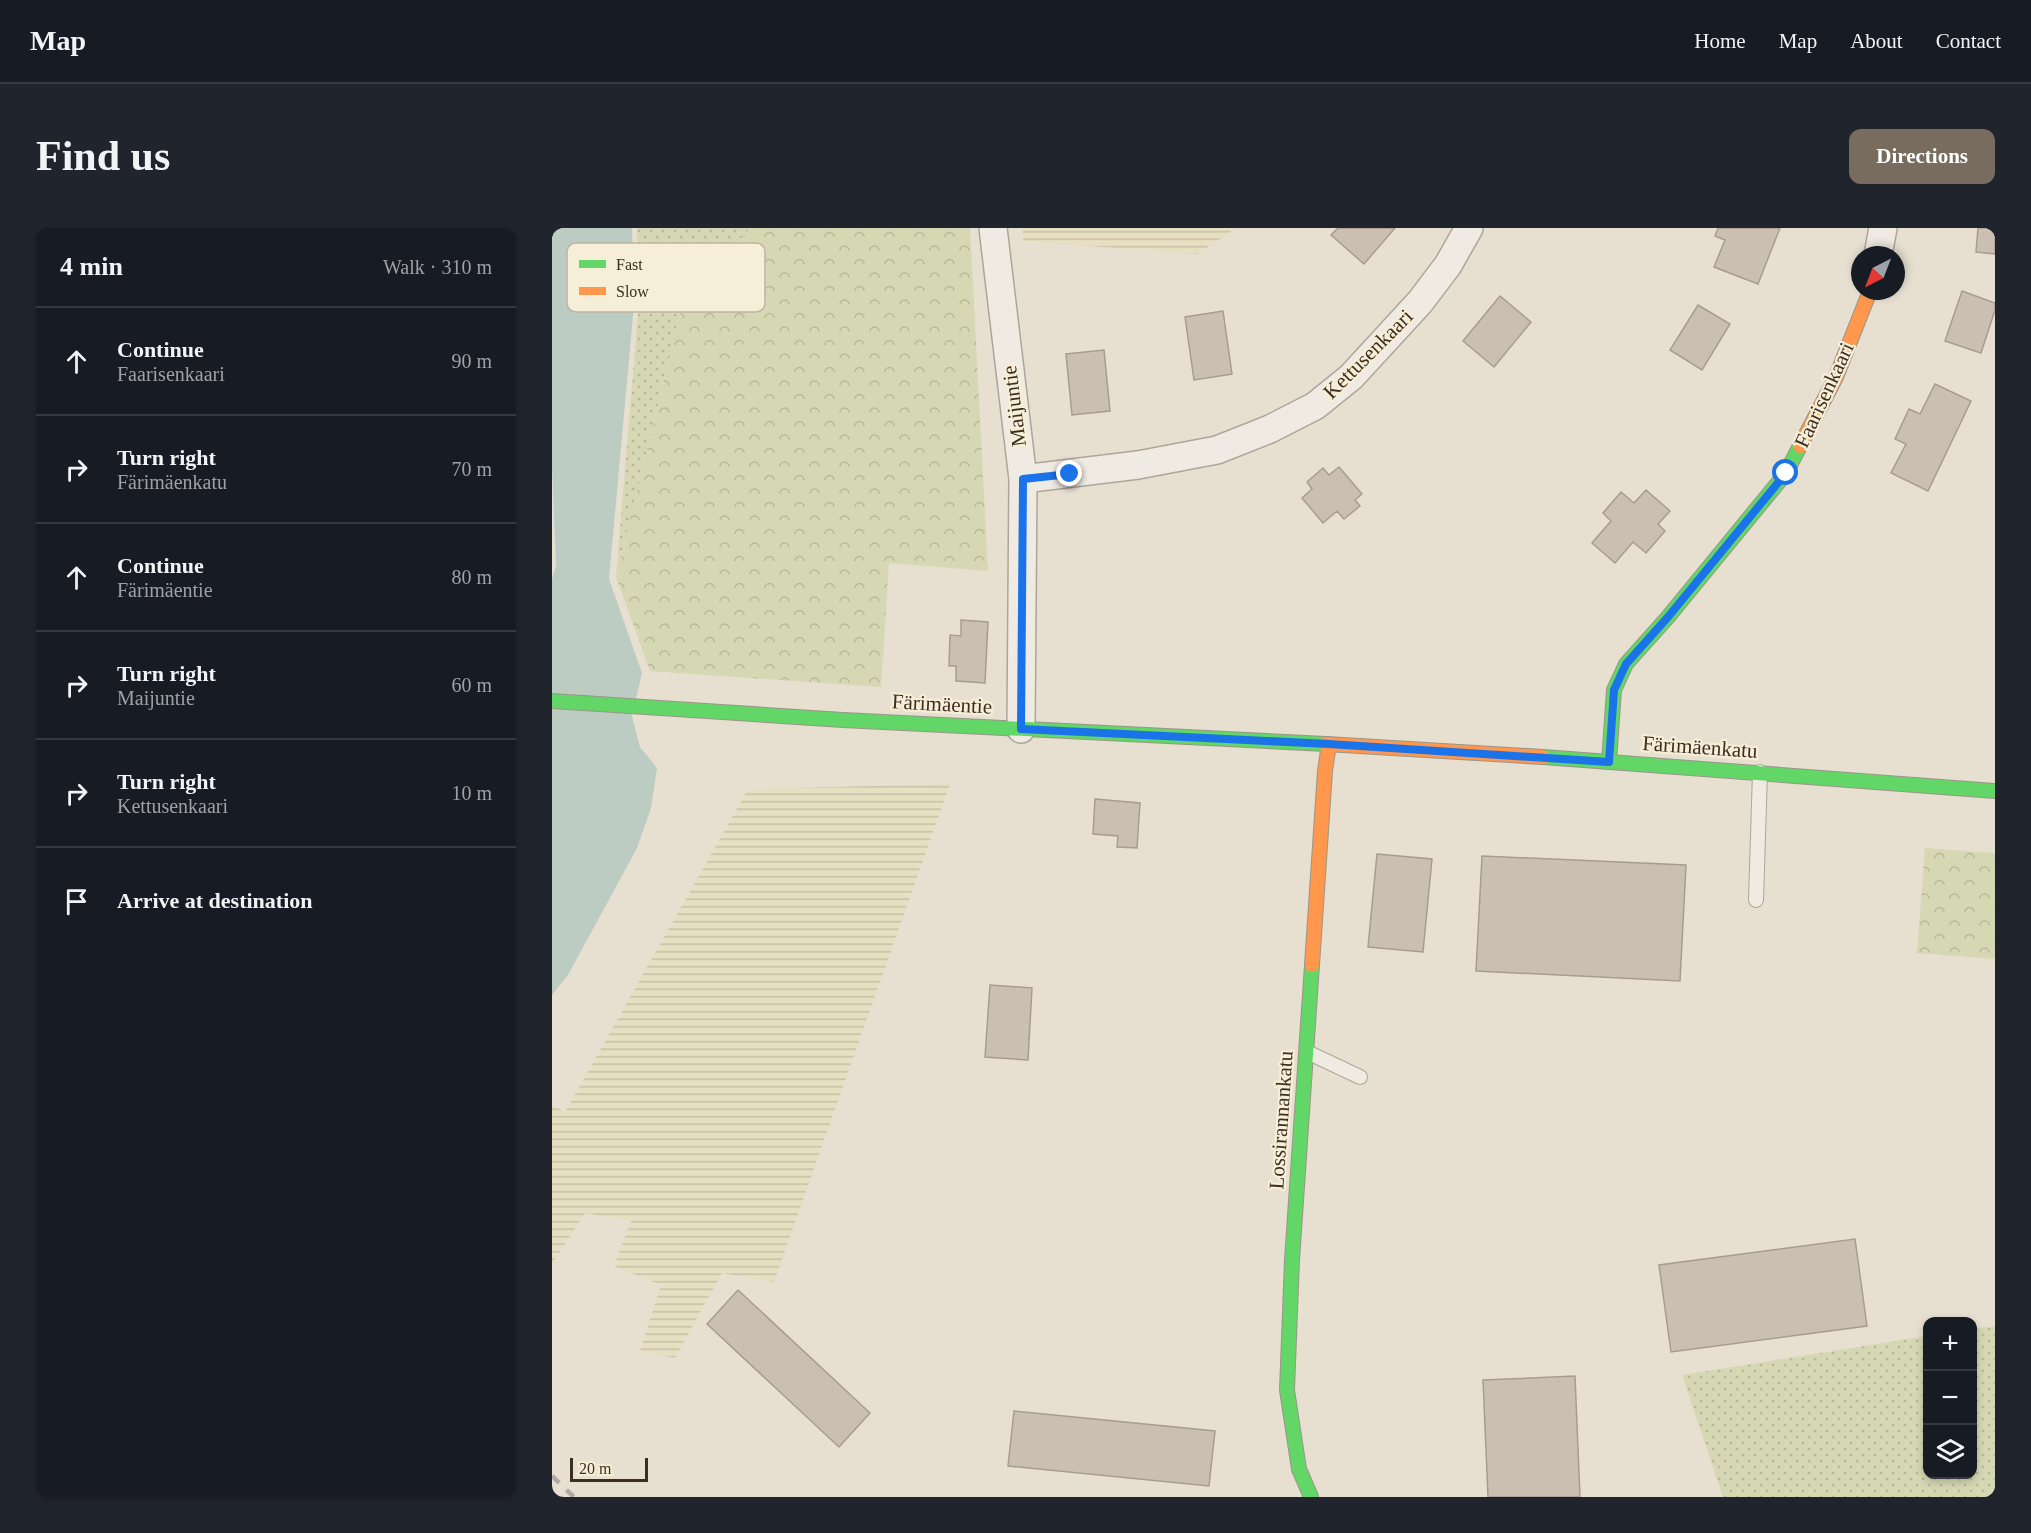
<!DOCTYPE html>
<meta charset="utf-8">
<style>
body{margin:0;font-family:"Times New Roman",serif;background:#20242c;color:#f1f3f6}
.controls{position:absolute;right:18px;bottom:18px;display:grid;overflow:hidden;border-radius:12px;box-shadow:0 3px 9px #0003}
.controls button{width:54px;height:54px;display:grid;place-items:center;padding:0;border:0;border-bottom:2px solid #363941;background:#171b24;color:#f1f3f6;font:30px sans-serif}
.compass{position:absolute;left:1299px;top:18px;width:54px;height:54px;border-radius:50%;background:#171b24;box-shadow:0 3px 9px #0003;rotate:222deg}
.scale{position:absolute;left:18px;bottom:15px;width:78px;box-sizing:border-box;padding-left:6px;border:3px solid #3d2e20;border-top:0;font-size:16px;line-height:21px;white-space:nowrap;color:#3d2e20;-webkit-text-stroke:4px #f7eed8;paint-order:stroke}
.stop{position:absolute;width:18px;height:18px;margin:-14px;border:4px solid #1a73e8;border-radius:50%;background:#fff}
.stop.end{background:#1a73e8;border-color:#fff;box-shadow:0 2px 6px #0008}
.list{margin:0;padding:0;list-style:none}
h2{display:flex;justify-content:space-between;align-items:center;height:78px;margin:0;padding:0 24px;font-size:26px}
h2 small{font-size:20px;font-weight:400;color:#9ea1a6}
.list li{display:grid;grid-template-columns:39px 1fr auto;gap:18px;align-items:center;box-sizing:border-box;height:108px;padding:0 24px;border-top:2px solid #363941}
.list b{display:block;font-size:22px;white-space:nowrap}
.list p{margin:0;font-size:20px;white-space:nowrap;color:#9ea1a6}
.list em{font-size:20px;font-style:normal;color:#9ea1a6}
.icon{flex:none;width:33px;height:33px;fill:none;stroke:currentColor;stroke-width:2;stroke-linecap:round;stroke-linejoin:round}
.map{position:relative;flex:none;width:1443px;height:1269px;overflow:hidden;border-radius:12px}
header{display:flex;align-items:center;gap:36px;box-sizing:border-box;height:84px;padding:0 30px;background:#171b24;border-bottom:2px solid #363941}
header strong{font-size:28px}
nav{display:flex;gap:33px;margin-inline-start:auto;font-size:21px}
.intro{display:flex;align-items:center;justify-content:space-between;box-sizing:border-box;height:144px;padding:0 36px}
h1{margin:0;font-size:42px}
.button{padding:15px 27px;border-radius:12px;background:#786c5e;color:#fff;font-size:21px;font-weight:700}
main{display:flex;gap:36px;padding:0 36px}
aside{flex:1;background:#171b24;border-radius:12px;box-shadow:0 3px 9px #0003}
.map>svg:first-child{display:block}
.farmland{fill:url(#farmland-rules)}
.grass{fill:url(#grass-dots)}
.forest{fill:url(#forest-crowns)}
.water{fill:#bcccc2}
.building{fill:#cbbfb2;stroke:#a89c90;stroke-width:1.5}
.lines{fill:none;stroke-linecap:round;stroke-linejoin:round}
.lane-casing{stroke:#ada599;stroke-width:16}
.street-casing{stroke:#ada599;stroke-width:30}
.fast-casing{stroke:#9c958a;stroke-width:16}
.slow-casing{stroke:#9c958a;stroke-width:16}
.lane{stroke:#efebe3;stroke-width:14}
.street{stroke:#efebe3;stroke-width:27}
.fast{stroke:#63d668;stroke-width:14}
.slow{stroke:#ff974d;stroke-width:14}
.rail{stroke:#afaaa2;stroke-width:4.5;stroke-dasharray:10 10;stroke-linecap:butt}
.route{stroke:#1a73e8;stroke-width:8}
.labels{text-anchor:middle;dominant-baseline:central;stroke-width:4.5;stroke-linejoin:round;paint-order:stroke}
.street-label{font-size:21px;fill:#3d2e20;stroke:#f7eed8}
.key{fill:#f7eed8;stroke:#bfb4a1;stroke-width:1.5}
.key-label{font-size:16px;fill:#3d2e20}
</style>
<header>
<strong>Map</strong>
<nav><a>Home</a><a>Map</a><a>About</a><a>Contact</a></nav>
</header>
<div class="intro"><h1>Find us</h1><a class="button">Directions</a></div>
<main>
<aside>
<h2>4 min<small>Walk · 310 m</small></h2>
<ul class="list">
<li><svg class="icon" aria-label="ahead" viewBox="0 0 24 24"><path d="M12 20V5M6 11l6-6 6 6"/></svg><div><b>Continue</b><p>Faarisenkaari</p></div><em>90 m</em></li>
<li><svg class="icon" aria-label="right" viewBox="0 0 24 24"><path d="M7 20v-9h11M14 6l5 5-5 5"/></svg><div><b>Turn right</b><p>Färimäenkatu</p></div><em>70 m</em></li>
<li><svg class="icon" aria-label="ahead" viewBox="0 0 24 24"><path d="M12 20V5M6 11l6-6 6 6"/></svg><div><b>Continue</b><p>Färimäentie</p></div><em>80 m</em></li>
<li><svg class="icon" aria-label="right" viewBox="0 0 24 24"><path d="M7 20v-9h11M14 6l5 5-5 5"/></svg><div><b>Turn right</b><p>Maijuntie</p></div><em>60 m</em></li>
<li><svg class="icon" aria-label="right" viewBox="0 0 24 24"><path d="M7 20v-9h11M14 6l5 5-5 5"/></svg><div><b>Turn right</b><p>Kettusenkaari</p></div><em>10 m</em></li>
<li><svg class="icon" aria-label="arrive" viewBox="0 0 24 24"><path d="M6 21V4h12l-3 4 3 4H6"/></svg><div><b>Arrive at destination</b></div></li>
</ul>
</aside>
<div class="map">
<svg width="1443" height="1269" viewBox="0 0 1443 1269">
<defs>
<pattern id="farmland-rules" width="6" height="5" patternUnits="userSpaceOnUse" patternTransform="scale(1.5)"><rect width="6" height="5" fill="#e6dfc2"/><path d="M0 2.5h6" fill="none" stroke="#c6c0a6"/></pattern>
<pattern id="grass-dots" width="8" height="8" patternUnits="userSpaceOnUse" patternTransform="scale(1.5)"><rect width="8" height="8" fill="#d6d7b3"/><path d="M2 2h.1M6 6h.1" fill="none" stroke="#b9b99a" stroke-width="1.8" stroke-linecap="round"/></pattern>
<pattern id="forest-crowns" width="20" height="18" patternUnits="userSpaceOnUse" patternTransform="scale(1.5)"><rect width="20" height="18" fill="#d6d7b3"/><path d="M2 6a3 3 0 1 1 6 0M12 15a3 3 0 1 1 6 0" fill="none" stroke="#b9b99a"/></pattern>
</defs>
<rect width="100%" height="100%" fill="#e7e0d1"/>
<!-- farmland -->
<g class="farmland">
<polygon points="471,0 684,0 645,26 471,13"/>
<polygon points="398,556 222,1054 170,1045 123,1130 88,1123 109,1057 62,1038 79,993 33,985 0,1036 0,877 13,884 196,561"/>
</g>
<!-- grass -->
<g class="grass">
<polygon points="85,0 198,0 130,79 64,349 87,74"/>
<polygon points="1443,1098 1443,1269 1171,1269 1130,1147 1375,1108 1376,1246 1420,1246 1421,1101"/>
</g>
<!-- forest -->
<g class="forest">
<polygon points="198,0 418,0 436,343 337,335 329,459 98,443 64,349 130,79"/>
<polygon points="1373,620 1443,625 1443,731 1365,725"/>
</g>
<!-- water -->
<polygon class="water" points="0,0 80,0 82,77 57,351 90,445 80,488 88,519 105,540 99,580 85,620 16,747 0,767 0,351 4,338 0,239"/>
<!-- building -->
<g class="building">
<polygon points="786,0 843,0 812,36 779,7"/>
<polygon points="1166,0 1228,0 1206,56 1162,39 1173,12 1163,8"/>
<polygon points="1426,0 1443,0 1443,26 1424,24"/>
<polygon points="1410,63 1443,75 1443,82 1429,125 1393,113"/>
<polygon points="948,68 979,94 942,139 911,113"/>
<polygon points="1146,77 1178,96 1150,142 1118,122"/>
<polygon points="671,83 680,146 642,152 633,89"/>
<polygon points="552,122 558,183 520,187 514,126"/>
<polygon points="1383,156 1419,173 1376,263 1339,245 1354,216 1343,211 1357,181 1368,186"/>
<polygon points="787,239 810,266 803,272 808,278 792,291 785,283 771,295 750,270 760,261 755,254 771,240 777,247"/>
<polygon points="1094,262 1118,283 1106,296 1113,303 1094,325 1081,314 1063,335 1040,315 1059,293 1051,285 1069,264 1082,275"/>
<polygon points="409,392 436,394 433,455 404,453 404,438 397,438 398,407 409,408"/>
<polygon points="543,571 588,575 585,620 565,619 566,608 541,606"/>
<polygon points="825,626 880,631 871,724 816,719"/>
<polygon points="930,628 1134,637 1128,753 924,743"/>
<polygon points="438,757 480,760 476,832 433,829"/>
<polygon points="1303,1011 1315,1098 1119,1124 1107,1037"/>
<polygon points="186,1062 318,1185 287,1219 155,1096"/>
<polygon points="1023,1148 1028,1269 936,1269 931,1152"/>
<polygon points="462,1183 663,1203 657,1258 456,1238"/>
</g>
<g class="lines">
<defs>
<g id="lane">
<polyline points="1204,672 1208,544"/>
<polyline points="755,824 808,849"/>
</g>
<g id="street">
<polyline points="441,0 471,251 469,501"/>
<polyline points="1326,27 1331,0"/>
<polyline points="471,251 586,237 665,222 718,201 763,178 799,149 868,74 896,37 917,0"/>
</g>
<g id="fast">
<polyline points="0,473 291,492 774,516"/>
<polyline points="991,529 1443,563"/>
<polyline points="1057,534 1062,462 1074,436 1116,389 1234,245 1248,218"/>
<polyline points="759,1269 747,1241 735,1162 740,1032 760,737"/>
</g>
<g id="slow">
<polyline points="1248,218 1284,149 1318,63"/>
<polyline points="774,516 991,529"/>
<polyline points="760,737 773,543 777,516"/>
</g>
</defs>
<!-- lane casing -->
<use href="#lane" class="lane-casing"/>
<!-- street casing -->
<use href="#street" class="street-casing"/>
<!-- fast casing -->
<use href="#fast" class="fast-casing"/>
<!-- slow casing -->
<use href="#slow" class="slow-casing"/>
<!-- lane -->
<use href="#lane" class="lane"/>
<!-- street -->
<use href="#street" class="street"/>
<!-- fast -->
<use href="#fast" class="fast"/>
<!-- slow -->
<use href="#slow" class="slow"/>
<!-- rail -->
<polyline class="rail" points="0,1248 22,1269"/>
</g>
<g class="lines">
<!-- route -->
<polyline class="route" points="518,246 471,251 469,501 777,516 1057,534 1062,462 1074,436 1116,389 1234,245"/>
</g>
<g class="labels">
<!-- street labels -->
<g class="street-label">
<text transform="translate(816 126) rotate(-45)">Kettusenkaari</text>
<text transform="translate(1272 167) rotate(-65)">Faarisenkaari</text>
<text transform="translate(462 178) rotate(-97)">Maijuntie</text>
<text transform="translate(390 476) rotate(3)">Färimäentie</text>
<text transform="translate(1148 519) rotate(4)">Färimäenkatu</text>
<text transform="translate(729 892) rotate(-86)">Lossirannankatu</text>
</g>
</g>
<!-- legend -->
<rect x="15" y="15" width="198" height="69" rx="9" class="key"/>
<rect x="27" y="32" width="27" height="8" fill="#63d668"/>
<rect x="27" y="59" width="27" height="8" fill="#ff974d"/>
<g class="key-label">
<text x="64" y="42">Fast</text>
<text x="64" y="69">Slow</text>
</g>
</svg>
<div class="controls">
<button>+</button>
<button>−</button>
<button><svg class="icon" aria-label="layers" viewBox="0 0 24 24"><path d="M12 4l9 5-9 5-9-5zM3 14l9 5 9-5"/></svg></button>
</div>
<svg class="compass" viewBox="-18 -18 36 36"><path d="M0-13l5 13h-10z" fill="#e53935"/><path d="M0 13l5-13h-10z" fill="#9ea1a6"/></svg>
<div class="scale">20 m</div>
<div class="stop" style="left:1234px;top:245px"></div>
<div class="stop end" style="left:518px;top:246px"></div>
</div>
</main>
